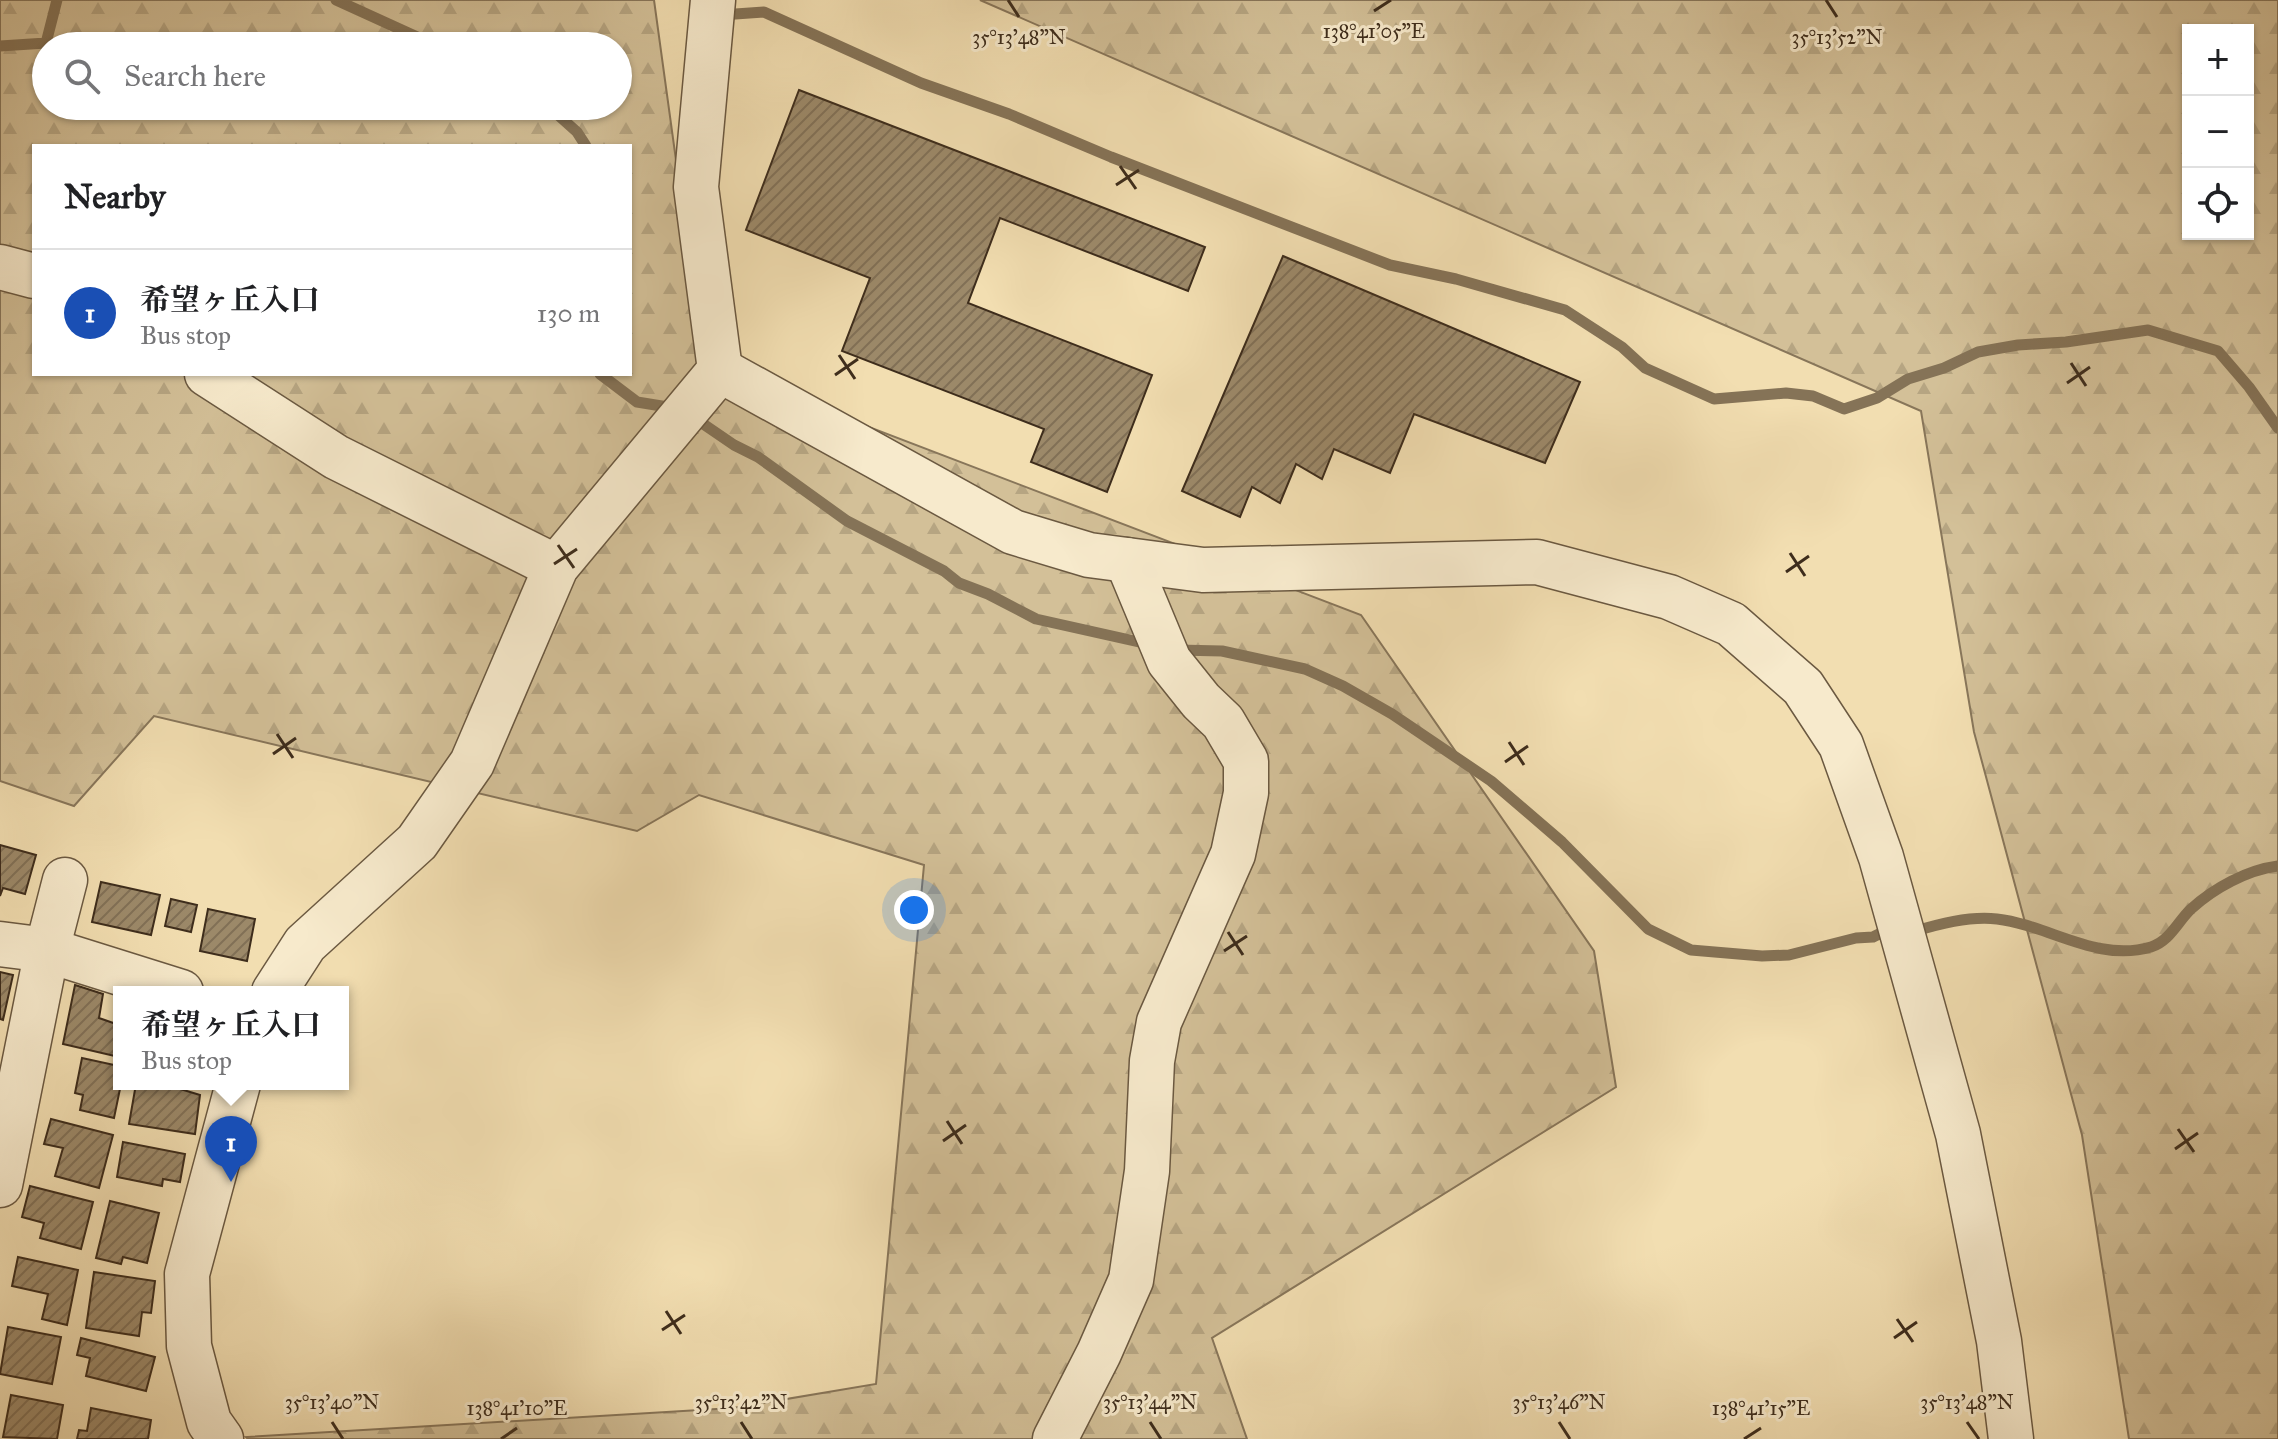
<!DOCTYPE html>
<meta charset="utf-8">
<style>
body{margin:0;font-family:"IM FELL Great Primer","Noto Serif JP",serif;background:#f6f6f6;color:#202124}
.controls{position:absolute;right:24px;top:24px;display:grid;overflow:hidden;border-radius:0px;box-shadow:0 2px 6px #0004}
.controls button{width:72px;height:72px;display:grid;place-items:center;padding:0;border:0;border-bottom:2px solid #e0e0e0;background:#fff;color:#202124;font:40px sans-serif}
.you{position:absolute;left:914px;top:910px;width:28px;height:28px;margin:-20px;border:6px solid #fff;border-radius:50%;background:#1a73e8;box-shadow:0 0 0 12px #1a73e833}
.badge{display:grid;place-items:center;width:52px;height:52px;border-radius:50%;background:#b45309;color:#fff;font-size:26px;font-weight:700}
.pin{position:absolute;translate:-50% -66px;filter:drop-shadow(0 2px 4px #0008)}
.pin::after{content:'';position:absolute;top:42px;width:28px;height:24px;background:inherit;clip-path:polygon(0 0,100% 0,50% 100%)}
.popup{position:absolute;left:113px;top:986px;width:236px;height:104px;box-sizing:border-box;display:grid;place-content:center;border-radius:0px;background:#fff;filter:drop-shadow(0 2px 6px #0005);font-size:26px;white-space:nowrap;color:#757577}
.popup b{font-size:30px;color:#202124}
.popup::after{content:'';position:absolute;left:50%;top:100%;margin-left:-16px;border:16px solid transparent;border-top-color:#fff}
.list{margin:0;padding:0;list-style:none}
h2{display:flex;justify-content:space-between;align-items:center;height:104px;margin:0;padding:0 32px;font-size:34px}
h2 small{font-size:26px;font-weight:400;color:#757577}
.list li{display:grid;grid-template-columns:52px 1fr auto;gap:24px;align-items:center;box-sizing:border-box;height:128px;padding:0 32px;border-top:2px solid #e0e0e0}
.list b{display:block;font-size:30px;white-space:nowrap}
.list p{margin:0;font-size:26px;white-space:nowrap;color:#757577}
.list em{font-size:26px;font-style:normal;color:#757577}
.icon{flex:none;width:44px;height:44px;fill:none;stroke:currentColor;stroke-width:2;stroke-linecap:round;stroke-linejoin:round}
.map{position:relative;flex:none;width:2278px;height:1439px;overflow:hidden}
.search{position:absolute;background:#fff;box-shadow:0 2px 6px #0004;left:32px;top:32px;width:600px;height:88px;display:flex;align-items:center;gap:20px;box-sizing:border-box;padding:0 28px;border-radius:44px;color:#757577;font-size:30px}
.panel{position:absolute;background:#fff;box-shadow:0 2px 6px #0004;left:32px;top:144px;width:600px;height:232px;border-radius:0px}
.map>svg:first-child{display:block}
.forest{fill:url(#forest-firs);stroke:#88765a;stroke-width:2;fill-rule:evenodd}
.lines{fill:none;stroke-linecap:round;stroke-linejoin:round}
.stream{stroke:#857357;stroke-width:11}
.building{fill:url(#building-hatch);stroke:#3e2d1c;stroke-width:2}
.minor-casing{stroke:#6b5941;stroke-width:47}
.minor{stroke:#f7eacc;stroke-width:44}
.ticks{fill:none;stroke:#3e2d1c;stroke-width:3}
.ticks-label{font-size:20px;text-anchor:middle;fill:#3e2d1c;stroke:#f7eacc;stroke-width:6;stroke-linejoin:round;paint-order:stroke}
</style>
<div class="map">
<svg width="2278" height="1439" viewBox="0 0 2278 1439">
<defs>
<pattern id="forest-firs" width="22" height="20" patternUnits="userSpaceOnUse" patternTransform="scale(2)"><rect width="22" height="20" fill="#d3c098"/><path d="M5 1l3.5 6h-7zM16 11l3.5 6h-7z" fill="#b6a582"/></pattern>
<pattern id="building-hatch" width="6" height="6" patternUnits="userSpaceOnUse" patternTransform="scale(2)"><rect width="6" height="6" fill="#9c8969"/><path d="M-1 1l2-2M0 6l6-6M5 7l2-2" fill="none" stroke="#817056"/></pattern>
</defs>
<rect width="100%" height="100%" fill="#f2deb1"/>
<filter id="stains"><feTurbulence type="fractalNoise" baseFrequency=".0025" numOctaves="4"/><feColorMatrix values="0 0 0 0 .2 0 0 0 0 .09 0 0 0 0 .02 0 0 0 .5 -.17"/></filter>
<radialGradient id="worn" r=".72"><stop offset=".6" stop-color="#630" stop-opacity="0"/><stop offset="1" stop-color="#630" stop-opacity=".3"/></radialGradient>
<!-- forest -->
<g class="forest">
<path d="M0,0H654L704,364L1361,615L1594,951L1616,1087L1212,1338L1247,1439H248L246,1437L733,1408L876,1384L924,865L699,795L637,831L154,716L74,806L0,781ZM46,46H618V106H46ZM34,146H630V374H34Z"/>
<path d="M980,0H2278V1439H2129L2082,1135L1974,732L1921,411ZM2188,30H2248V234H2188Z"/>
</g>
<g class="lines">
<!-- stream -->
<g class="stream">
<polyline points="336,0 437,46"/>
<polyline points="721,15 764,12 921,83 1009,114 1111,157 1390,265 1456,279 1565,310 1622,347 1645,368 1714,399 1786,393 1813,396 1844,409 1877,398 1908,379 1944,368 1978,352 2018,345 2066,342 2148,330 2218,351 2249,387 2278,428"/>
<polyline points="0,46 46,43 57,0"/>
<polyline points="548,106 577,132 586,146"/>
<polyline points="600,374 637,402 674,408"/>
<polyline points="693,417 734,445 758,457 847,521 944,571 959,583 988,594 1036,619 1148,644"/>
<polyline points="1177,650 1222,651 1305,669 1343,686 1392,714 1491,781 1562,842 1648,929 1691,950 1762,956 1789,955 1856,938 1873,937 1883,932 1891,934"/>
<path d="M1912,932C1939,924 1968,916 1997,919C2049,925 2097,963 2151,947C2170,941 2178,921 2191,909C2214,888 2247,870 2278,866"/>
</g>
</g>
<!-- building -->
<g class="building">
<polygon points="799,90 1205,247 1188,291 1000,218 968,303 1152,375 1107,492 1031,462 1044,429 842,351 870,278 746,230"/>
<polygon points="1283,256 1580,382 1545,463 1414,414 1390,473 1334,449 1322,479 1296,464 1280,503 1252,487 1240,517 1182,491"/>
<polygon points="0,845 36,855 25,894 3,888 0,896"/>
<polygon points="101,882 160,895 151,935 92,922"/>
<polygon points="171,899 197,905 191,932 165,926"/>
<polygon points="208,909 255,919 247,961 200,951"/>
<polygon points="0,972 13,975 3,1020 0,1019"/>
<polygon points="75,985 103,994 99,1018 119,1025 119,1057 63,1044"/>
<polygon points="82,1058 119,1066 119,1084 121,1084 114,1118 80,1110 83,1095 75,1093"/>
<polygon points="136,1084 164,1084 200,1095 195,1134 129,1124"/>
<polygon points="51,1119 113,1135 99,1188 55,1176 63,1148 44,1144"/>
<polygon points="123,1142 185,1154 180,1182 163,1179 162,1186 117,1177"/>
<polygon points="30,1186 93,1202 81,1249 40,1238 44,1223 22,1217"/>
<polygon points="110,1201 159,1213 147,1263 123,1257 121,1264 96,1258"/>
<polygon points="18,1257 78,1270 67,1325 42,1319 48,1294 12,1286"/>
<polygon points="94,1272 155,1281 151,1313 142,1312 139,1336 86,1328"/>
<polygon points="8,1327 61,1337 52,1384 0,1374"/>
<polygon points="81,1338 155,1357 146,1391 86,1376 90,1358 77,1355"/>
<polygon points="11,1395 63,1405 57,1439 3,1437"/>
<polygon points="91,1408 151,1420 148,1439 77,1439 79,1430 87,1431"/>
</g>
<g class="lines">
<defs>
<g id="minor">
<polyline points="0,267 34,276"/>
<polyline points="720,370 1013,532 1089,555 1203,570 1537,562 1669,597 1731,624 1803,687 1841,745 1881,857 1958,1134 1999,1341 2011,1439"/>
<polyline points="207,374 336,457 556,567"/>
<polyline points="0,944 47,950 181,992"/>
<polyline points="274,992 305,944 417,842 472,763 556,567 720,370 696,187 713,0"/>
<polyline points="0,1185 47,950 65,880"/>
<polyline points="221,1439 209,1422 189,1346 187,1274 238,1084"/>
<polyline points="1055,1439 1099,1353 1131,1280 1147,1171 1152,1061 1159,1022 1233,854 1246,793 1246,761 1223,722 1201,701 1169,661 1127,560"/>
</g>
</defs>
<!-- minor casing -->
<use href="#minor" class="minor-casing"/>
<!-- minor -->
<use href="#minor" class="minor"/>
</g>
<!-- ticks -->
<path class="ticks" d="M1008,0L1019,17M1826,0L1837,17M1374,11L1391,0M1120,166L1136,189M1116,185L1139,170M839,355L855,379M2071,363L2086,386M835,375L858,359M2067,383L2090,367M558,545L574,568M1790,553L1805,576M554,564L577,549M1786,572L1809,556M277,734L293,758M1509,742L1524,765M273,754L296,738M1505,762L1528,746M1228,932L1243,955M1224,951L1247,936M947,1121L962,1144M2178,1129L2194,1152M943,1141L966,1125M2175,1149L2198,1133M666,1311L681,1334M1897,1319L1913,1342M662,1330L685,1315M1894,1338L1917,1322M332,1422L343,1439M741,1422L752,1439M1150,1422L1161,1439M1559,1422L1570,1439M1967,1422L1979,1439M501,1439L517,1428M1744,1439L1761,1428"/>
<g class="ticks-label">
<text x="1374" y="38">138°41'05"E</text>
<text x="1019" y="44">35°13'48"N</text>
<text x="1837" y="44">35°13'52"N</text>
<text x="332" y="1409">35°13'40"N</text>
<text x="741" y="1409">35°13'42"N</text>
<text x="1150" y="1409">35°13'44"N</text>
<text x="1559" y="1409">35°13'46"N</text>
<text x="1967" y="1409">35°13'48"N</text>
<text x="517" y="1415">138°41'10"E</text>
<text x="1761" y="1415">138°41'15"E</text>
</g>
<rect width="100%" height="100%" filter="url(#stains)"/>
<rect width="100%" height="100%" fill="url(#worn)"/>
</svg>
<div class="controls">
<button>+</button>
<button>−</button>
<button><svg class="icon" aria-label="locate" viewBox="0 0 24 24"><circle cx="12" cy="12" r="6"/><path d="M12 2v4M12 18v4M2 12h4M18 12h4"/></svg></button>
</div>
<div class="you"></div>
<div class="pin badge" style="left:231px;top:1182px;background:#1a4fb4">1</div>
<div class="popup"><b>希望ヶ丘入口</b>Bus stop</div>
<div class="search"><svg class="icon" aria-label="search" viewBox="0 0 24 24"><circle cx="10" cy="10" r="6"/><path d="M15 15l6 6"/></svg>Search here</div>
<section class="panel">
<h2>Nearby<small></small></h2>
<ul class="list">
<li><span class="badge" style="background:#1a4fb4">1</span><div><b>希望ヶ丘入口</b><p>Bus stop</p></div><em>130 m</em></li>
</ul>
</section>
</div>
